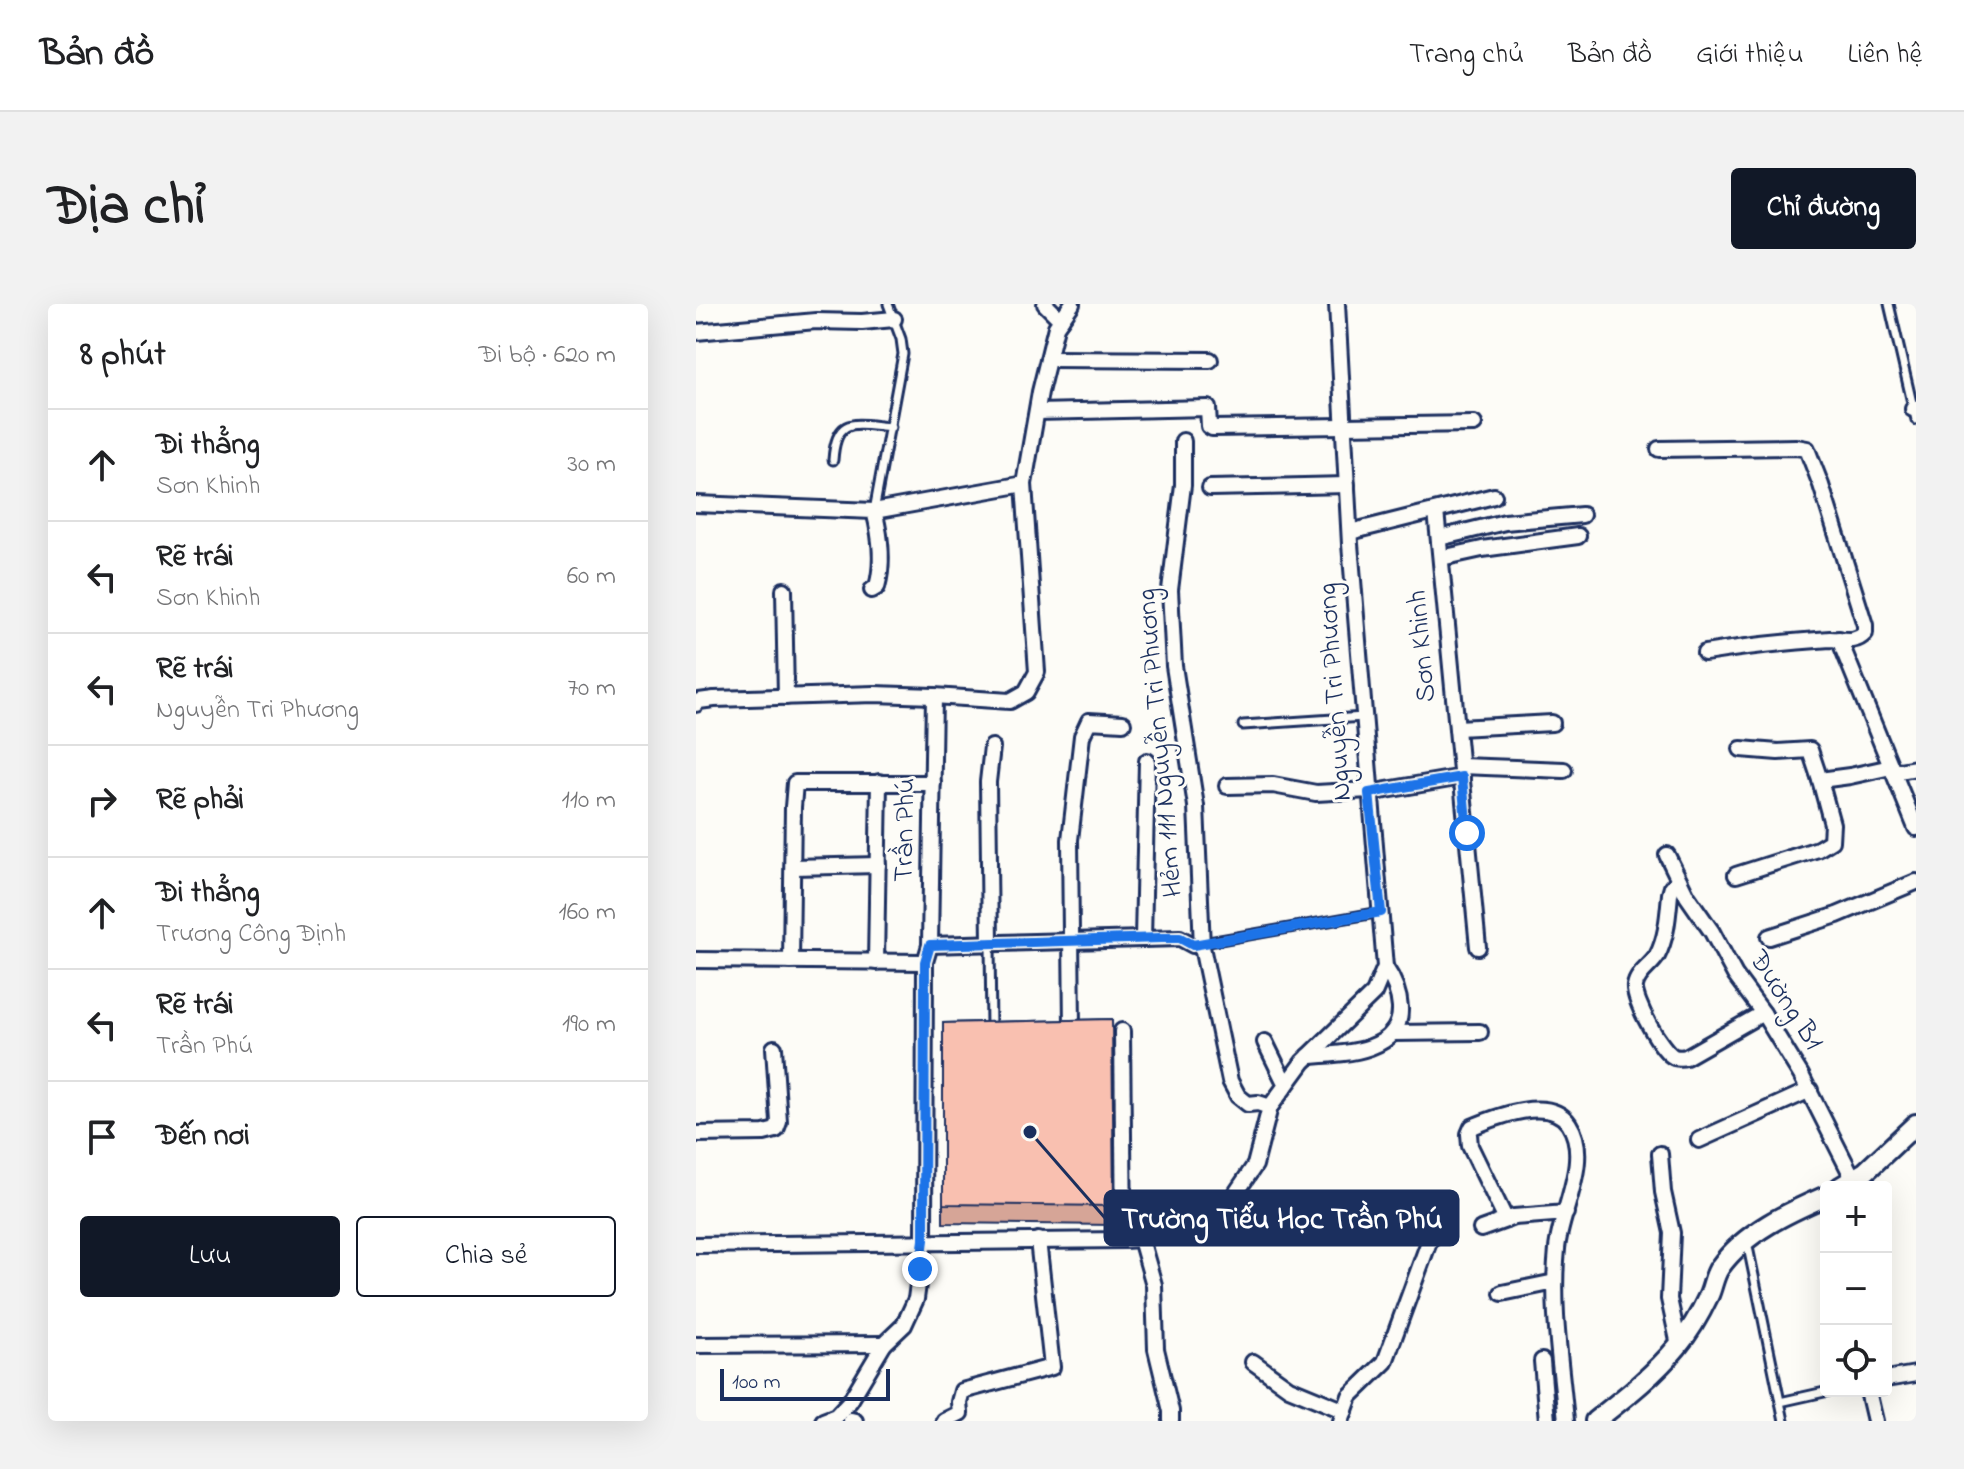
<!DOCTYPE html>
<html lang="vi">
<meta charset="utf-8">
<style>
body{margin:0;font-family:"Indie Flower",sans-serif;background:#f2f2f2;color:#202124}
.controls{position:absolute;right:24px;bottom:24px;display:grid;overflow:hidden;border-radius:8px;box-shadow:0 8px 32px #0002}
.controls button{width:72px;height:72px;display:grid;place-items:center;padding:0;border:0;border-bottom:2px solid #e0e0e0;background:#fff;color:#202124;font:40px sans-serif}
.scale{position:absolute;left:24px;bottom:20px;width:170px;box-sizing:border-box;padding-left:8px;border:4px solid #1b2f5e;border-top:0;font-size:22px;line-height:28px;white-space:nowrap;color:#1b2f5e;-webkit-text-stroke:6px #fdfcf7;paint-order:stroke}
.stop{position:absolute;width:24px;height:24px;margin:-18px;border:6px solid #1a73e8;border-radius:50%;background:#fff}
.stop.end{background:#1a73e8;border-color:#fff;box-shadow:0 2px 8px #0008}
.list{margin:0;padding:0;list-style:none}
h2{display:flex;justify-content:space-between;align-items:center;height:104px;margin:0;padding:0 32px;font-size:34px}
h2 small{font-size:26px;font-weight:400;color:#757577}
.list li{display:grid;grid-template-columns:52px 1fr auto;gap:24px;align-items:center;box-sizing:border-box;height:112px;padding:0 32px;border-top:2px solid #e0e0e0}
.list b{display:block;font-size:30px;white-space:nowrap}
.list p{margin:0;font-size:26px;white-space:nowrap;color:#757577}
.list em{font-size:26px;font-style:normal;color:#757577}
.actions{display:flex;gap:16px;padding:24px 32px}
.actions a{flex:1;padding:18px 0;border:2px solid #111827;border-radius:8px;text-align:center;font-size:28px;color:#111827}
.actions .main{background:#111827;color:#fff}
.icon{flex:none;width:44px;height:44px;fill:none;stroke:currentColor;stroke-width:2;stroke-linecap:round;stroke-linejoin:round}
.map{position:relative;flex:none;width:1220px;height:1117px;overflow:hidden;border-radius:8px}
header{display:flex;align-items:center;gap:48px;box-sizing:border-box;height:112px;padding:0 40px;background:#fff;border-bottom:2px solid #e0e0e0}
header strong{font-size:38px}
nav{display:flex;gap:44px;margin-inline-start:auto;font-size:28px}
.intro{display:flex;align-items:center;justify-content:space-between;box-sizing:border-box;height:192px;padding:0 48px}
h1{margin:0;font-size:56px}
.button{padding:20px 36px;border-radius:8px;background:#111827;color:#fff;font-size:28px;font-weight:700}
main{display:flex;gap:48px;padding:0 48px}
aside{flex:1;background:#fff;border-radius:8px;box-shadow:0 8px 32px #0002}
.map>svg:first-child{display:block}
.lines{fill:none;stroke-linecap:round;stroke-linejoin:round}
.lane-casing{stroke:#1b2f5e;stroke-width:13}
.street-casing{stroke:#1b2f5e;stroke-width:20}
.secondary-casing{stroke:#1b2f5e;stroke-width:24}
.lane{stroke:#fdfcf7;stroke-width:7}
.street{stroke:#fdfcf7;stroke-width:14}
.secondary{stroke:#fdfcf7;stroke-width:18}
.wall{fill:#d6a597;stroke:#1b2f5e;stroke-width:2}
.building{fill:#f9c0b0;stroke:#1b2f5e;stroke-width:2}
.route{stroke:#1a73e8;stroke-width:10}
.labels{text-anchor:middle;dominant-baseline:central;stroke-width:6;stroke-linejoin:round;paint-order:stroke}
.street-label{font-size:28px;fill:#1b2f5e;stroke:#fdfcf7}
.leader{fill:none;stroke:#1b2f5e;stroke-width:3}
.callout-dot{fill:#1b2f5e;stroke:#fdfcf7;stroke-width:3}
.callout{fill:#1b2f5e;stroke:#1b2f5e;stroke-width:3}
.callout-label{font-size:30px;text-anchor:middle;font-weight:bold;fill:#fff}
</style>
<header>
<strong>Bản đồ</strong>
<nav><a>Trang chủ</a><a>Bản đồ</a><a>Giới thiệu</a><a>Liên hệ</a></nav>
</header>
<div class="intro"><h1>Địa chỉ</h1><a class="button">Chỉ đường</a></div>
<main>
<aside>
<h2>8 phút<small>Đi bộ · 620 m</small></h2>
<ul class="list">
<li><svg class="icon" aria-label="ahead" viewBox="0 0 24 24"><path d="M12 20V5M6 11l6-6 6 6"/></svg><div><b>Đi thẳng</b><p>Sơn Khinh</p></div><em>30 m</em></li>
<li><svg class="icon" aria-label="left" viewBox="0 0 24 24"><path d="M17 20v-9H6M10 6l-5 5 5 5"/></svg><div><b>Rẽ trái</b><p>Sơn Khinh</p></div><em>60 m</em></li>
<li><svg class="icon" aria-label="left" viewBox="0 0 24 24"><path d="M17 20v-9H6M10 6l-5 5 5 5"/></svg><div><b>Rẽ trái</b><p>Nguyễn Tri Phương</p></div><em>70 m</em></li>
<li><svg class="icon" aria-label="right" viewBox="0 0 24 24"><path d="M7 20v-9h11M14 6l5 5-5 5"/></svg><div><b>Rẽ phải</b></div><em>110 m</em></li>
<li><svg class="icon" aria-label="ahead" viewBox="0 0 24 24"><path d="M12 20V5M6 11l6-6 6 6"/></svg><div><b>Đi thẳng</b><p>Trương Công Định</p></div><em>160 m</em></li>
<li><svg class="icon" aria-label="left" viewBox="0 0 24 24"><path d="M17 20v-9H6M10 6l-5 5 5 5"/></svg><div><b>Rẽ trái</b><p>Trần Phú</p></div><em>190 m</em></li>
<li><svg class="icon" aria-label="arrive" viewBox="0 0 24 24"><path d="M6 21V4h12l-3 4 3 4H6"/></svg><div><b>Đến nơi</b></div></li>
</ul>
<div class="actions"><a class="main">Lưu</a><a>Chia sẻ</a></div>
</aside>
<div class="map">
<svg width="1220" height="1117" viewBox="0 0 1220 1117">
<rect width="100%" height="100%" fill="#fdfcf7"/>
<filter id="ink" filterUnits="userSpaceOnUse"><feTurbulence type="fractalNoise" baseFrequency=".0125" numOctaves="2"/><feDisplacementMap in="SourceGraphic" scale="16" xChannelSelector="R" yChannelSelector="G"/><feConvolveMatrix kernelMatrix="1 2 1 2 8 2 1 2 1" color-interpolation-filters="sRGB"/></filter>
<g filter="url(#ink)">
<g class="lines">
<defs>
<g id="lane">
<polyline points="1193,0 1220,116"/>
<path d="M137,156C140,111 159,120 195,123"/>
<polyline points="178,207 207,50 205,35 192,0"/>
<polyline points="547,421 668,413"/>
<polyline points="294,639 295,725"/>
<polyline points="507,639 685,608"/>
<polyline points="1051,938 1088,1117"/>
<polyline points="1084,1098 1133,1087"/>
</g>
<g id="street">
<polyline points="349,0 365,16"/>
<polyline points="0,28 120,17 166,18 198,15"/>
<polyline points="352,55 514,56"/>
<polyline points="1217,105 1220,104"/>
<polyline points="341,108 512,104 513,122 516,124 778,120"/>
<polyline points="487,137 487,181 474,286 478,362 500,502 506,643 534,777 542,792 552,800 562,799 574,803"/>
<path d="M963,145L1100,143L1111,145L1125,181L1169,321V329C1159,340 1147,335 1134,335C1092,338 1051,342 1009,349"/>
<polyline points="514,184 651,181"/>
<polyline points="0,200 178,207 328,180"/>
<polyline points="740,207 782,643"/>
<polyline points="654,228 798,192"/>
<polyline points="743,234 809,218 886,211"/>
<polyline points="745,254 786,245 882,232"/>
<polyline points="88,286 90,393"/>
<path d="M176,286L181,283C188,258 185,233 178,207"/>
<polyline points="1143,335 1220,524"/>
<polyline points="0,400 3,397 18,395 178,390 238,392"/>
<polyline points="761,424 856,419"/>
<polyline points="1045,445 1082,448 1114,446 1124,476 1154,472 1195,463"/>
<polyline points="765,462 868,466"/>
<polyline points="1197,468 1220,464"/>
<polyline points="531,482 577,481 620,489 673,486"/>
<polyline points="673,489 766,473"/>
<polyline points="971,551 991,592 1016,628 1039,671 1067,709 1105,771 1157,874"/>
<polyline points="97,563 182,561"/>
<polyline points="1040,571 1122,545 1135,537 1136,520 1124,476"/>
<path d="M983,576L976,583L974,590C972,611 971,633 961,652C955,662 941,669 939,682C937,696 965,747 978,753C982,754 986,754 990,753L1067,709"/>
<polyline points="1073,633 1141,611 1220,578"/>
<polyline points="447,635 451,457"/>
<polyline points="294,639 292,478 296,443"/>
<polyline points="234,641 447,635 484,634 497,641 507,639"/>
<polyline points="0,656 229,658"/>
<polyline points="95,657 97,503 99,479 237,479"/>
<polyline points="180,658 183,478"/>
<polyline points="376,723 374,536 386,432 393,417 427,419"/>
<polyline points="426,727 428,936"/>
<polyline points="696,729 784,728"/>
<polyline points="569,738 590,781"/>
<path d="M613,752C645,750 706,749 704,704C703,688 698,676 689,663"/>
<polyline points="0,830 68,829 80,826 83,818 78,744"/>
<polyline points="1003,836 1114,786"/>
<polyline points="964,850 967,888 976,929 973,995 983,1041"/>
<path d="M870,909L818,913L810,916L774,842L773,830L776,823C800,813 854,791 873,820C896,855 864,908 861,945C855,1001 865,1061 870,1117"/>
<polyline points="785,925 810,916"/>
<polyline points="445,935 458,981 460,1045 475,1107 475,1117"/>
<polyline points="0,941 428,936 445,935 503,918 538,892 559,861 574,803 607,758 678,689 689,663 654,240 641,0"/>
<polyline points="806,989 859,978"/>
<polyline points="0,1041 188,1040"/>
<polyline points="846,1057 851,1117"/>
<polyline points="557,1058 593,1084 649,1107"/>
<polyline points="1190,1075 1220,1070"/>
<polyline points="1172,1087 1179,1117"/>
<polyline points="155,1116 159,1117"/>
<polyline points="127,1117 140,1112 154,1097 188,1040 208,1021 220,995 228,936 229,658 234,641 238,392 314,397 330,388 341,368 328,180 344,88 360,23 376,0"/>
<polyline points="248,1117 264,1109 263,1098 266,1087 356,1063 342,936"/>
<polyline points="645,1117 654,1092 689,1058 734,935"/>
</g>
<g id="secondary">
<polyline points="1144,883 1169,868 1220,820"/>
<path d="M899,1117C928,1094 957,1072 981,1043C993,1029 1005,1008 1013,991C1017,982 1018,971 1024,963C1049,928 1093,908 1130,892"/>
</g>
</defs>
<!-- lane casing -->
<use href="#lane" class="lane-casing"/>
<!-- street casing -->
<use href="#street" class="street-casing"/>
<!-- secondary casing -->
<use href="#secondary" class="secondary-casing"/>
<!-- lane -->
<use href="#lane" class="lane"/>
<!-- street -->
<use href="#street" class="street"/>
<!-- secondary -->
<use href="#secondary" class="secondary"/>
</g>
<!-- wall -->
<polygon class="wall" points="416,715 418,921 247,919 247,719"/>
<!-- building -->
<polygon class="building" points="416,715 418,902 247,900 247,719"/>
</g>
<g class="lines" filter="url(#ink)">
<!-- route -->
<polyline class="route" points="224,965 228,936 229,658 234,641 465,634 484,634 497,641 685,608 673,489 766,473 771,529"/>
</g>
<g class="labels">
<!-- street labels -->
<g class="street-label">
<text transform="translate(727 342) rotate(-95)">Sơn Khinh</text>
<text transform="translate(640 388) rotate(-94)">Nguyễn Tri Phương</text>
<text transform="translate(465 439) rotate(-95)">Hẻm 111 Nguyễn Tri Phương</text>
<text transform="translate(210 526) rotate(-89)">Trần Phú</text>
<text transform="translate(1089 697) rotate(57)">Đường B1</text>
</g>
</g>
<!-- callouts -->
<path class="leader" d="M334 828L409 914"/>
<circle class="callout-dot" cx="334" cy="828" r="8"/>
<rect class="callout" x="409" y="887" width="353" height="54" rx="8"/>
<g class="callout-label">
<text x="586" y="924">Trường Tiểu Học Trần Phú</text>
</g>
</svg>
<div class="controls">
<button>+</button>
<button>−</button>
<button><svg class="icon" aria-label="locate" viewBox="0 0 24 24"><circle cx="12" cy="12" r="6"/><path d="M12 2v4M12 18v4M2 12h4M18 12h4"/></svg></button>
</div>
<div class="scale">100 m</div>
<div class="stop" style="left:771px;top:529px"></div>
<div class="stop end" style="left:224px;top:965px"></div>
</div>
</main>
